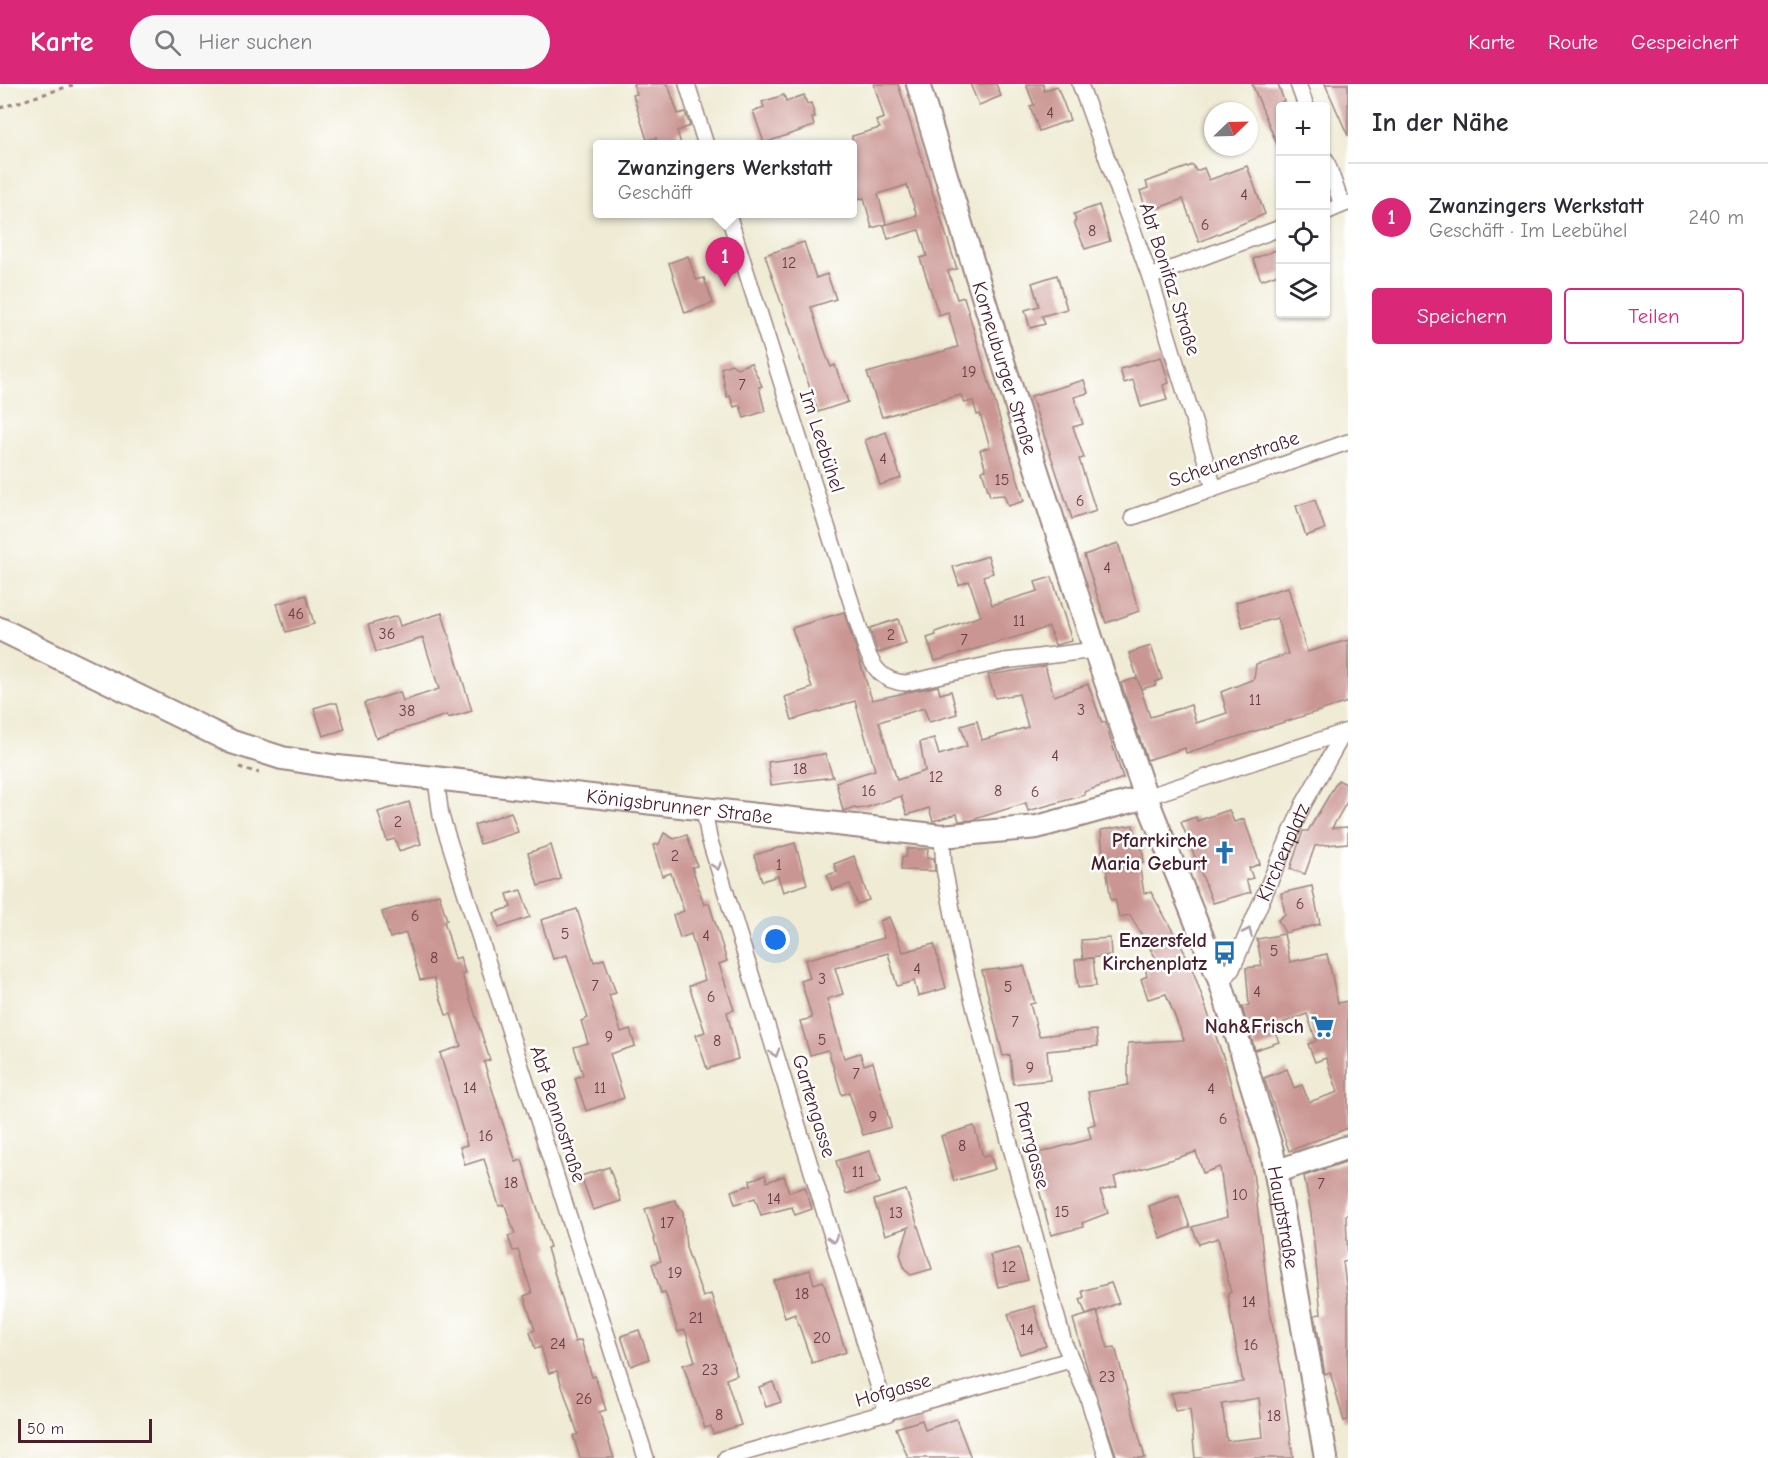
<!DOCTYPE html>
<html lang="de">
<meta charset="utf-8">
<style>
body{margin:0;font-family:"Comic Neue",sans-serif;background:#f7f7f7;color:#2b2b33}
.controls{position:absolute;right:18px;top:18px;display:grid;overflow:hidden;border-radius:6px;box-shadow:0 2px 4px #0004}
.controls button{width:54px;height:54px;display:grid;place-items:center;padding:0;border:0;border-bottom:2px solid #e1e1e2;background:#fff;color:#2b2b33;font:30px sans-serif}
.compass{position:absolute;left:1204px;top:18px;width:54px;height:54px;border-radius:50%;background:#fff;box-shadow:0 2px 4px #0004;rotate:67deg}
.scale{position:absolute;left:18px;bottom:15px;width:134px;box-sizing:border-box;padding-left:6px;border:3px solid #4a1f2b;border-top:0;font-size:16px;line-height:21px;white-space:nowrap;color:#4a1f2b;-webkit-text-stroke:4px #fff;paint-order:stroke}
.you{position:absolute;left:776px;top:856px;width:21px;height:21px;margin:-15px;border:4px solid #fff;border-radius:50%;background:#1a73e8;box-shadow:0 0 0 9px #1a73e833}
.badge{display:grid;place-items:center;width:39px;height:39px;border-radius:50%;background:#db2777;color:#fff;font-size:20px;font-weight:700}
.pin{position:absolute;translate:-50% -50px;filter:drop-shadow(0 2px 3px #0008)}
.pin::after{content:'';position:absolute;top:32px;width:21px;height:18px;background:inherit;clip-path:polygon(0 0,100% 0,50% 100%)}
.popup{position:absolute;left:593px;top:56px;width:264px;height:78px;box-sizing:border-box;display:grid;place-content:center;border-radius:6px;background:#fff;filter:drop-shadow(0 2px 4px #0005);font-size:20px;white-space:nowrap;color:#7c7c81}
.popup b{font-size:22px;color:#2b2b33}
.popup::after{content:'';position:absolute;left:50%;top:100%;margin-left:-12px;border:12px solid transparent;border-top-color:#fff}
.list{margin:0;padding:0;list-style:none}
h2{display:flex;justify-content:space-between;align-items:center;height:78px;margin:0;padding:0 24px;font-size:26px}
h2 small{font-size:20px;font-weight:400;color:#7c7c81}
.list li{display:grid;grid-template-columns:39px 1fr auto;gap:18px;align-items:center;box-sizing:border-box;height:108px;padding:0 24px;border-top:2px solid #e1e1e2}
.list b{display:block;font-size:22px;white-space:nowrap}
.list p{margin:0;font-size:20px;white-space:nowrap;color:#7c7c81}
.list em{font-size:20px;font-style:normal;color:#7c7c81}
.actions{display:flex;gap:12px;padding:18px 24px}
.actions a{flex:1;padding:14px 0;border:2px solid #db2777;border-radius:6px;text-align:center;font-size:21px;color:#db2777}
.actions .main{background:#db2777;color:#fff}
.icon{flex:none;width:33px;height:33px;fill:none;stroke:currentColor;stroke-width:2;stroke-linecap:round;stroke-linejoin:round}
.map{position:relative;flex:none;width:1348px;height:1374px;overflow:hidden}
header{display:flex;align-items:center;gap:36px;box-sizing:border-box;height:84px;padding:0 30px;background:#db2777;color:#fff}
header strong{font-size:28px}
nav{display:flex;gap:33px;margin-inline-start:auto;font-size:21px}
.search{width:420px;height:54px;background:#f7f7f7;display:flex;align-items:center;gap:15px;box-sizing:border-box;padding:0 21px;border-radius:33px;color:#7c7c81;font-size:22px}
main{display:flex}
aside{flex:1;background:#fff}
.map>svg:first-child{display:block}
.building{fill:#ca9693;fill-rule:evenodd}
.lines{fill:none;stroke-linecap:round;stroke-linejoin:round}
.street-casing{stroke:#9c8580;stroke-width:18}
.secondary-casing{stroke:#9c8580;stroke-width:26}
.path{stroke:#9c8580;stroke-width:3;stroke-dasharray:4.5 4.5;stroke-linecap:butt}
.street{stroke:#fff;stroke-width:15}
.secondary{stroke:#fff;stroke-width:22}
.oneway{stroke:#ae9aa0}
.labels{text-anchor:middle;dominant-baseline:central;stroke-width:5;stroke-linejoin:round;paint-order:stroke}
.number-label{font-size:16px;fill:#6a3d45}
.street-label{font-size:20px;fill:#4a1f2b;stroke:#fff}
.poi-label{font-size:20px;font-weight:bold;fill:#4a1f2b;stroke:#fff;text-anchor:end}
</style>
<header>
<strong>Karte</strong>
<div class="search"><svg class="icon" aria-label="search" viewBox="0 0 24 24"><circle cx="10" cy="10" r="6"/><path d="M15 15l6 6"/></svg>Hier suchen</div>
<nav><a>Karte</a><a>Route</a><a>Gespeichert</a></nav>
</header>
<main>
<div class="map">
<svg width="1348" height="1374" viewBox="0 0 1348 1374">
<rect width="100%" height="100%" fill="#fff"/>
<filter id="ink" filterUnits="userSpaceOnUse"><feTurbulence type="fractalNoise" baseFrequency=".0167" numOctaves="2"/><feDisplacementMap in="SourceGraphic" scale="12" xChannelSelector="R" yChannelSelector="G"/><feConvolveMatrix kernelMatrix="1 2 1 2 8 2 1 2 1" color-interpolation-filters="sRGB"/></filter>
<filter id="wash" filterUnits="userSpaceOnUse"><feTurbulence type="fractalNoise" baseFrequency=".008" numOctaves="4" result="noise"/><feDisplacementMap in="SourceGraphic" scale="24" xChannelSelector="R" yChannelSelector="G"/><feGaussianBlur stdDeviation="1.35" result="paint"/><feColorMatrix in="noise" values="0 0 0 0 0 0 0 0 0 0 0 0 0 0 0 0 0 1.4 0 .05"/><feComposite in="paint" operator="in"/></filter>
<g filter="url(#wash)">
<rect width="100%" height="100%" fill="#efebd4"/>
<g id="blocks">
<!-- building -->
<g class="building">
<polygon points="633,0 668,0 678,30 685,28 690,42 677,47 681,60 658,60 656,54 647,56 633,11 637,10"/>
<polygon points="874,0 898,0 957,185 948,187 957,215 964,213 1024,417 1008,422 1004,411 990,412 982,387 986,386 980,366 990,363 980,330 977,331 973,317 964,319 961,311 882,333 867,289 958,263 948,228 939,231 920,174 927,172 919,146 888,155 884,141 917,132 907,101 878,110 886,140 872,144 864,114 852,115 852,52 880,44 876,37 884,34"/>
<polygon points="970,0 996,0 1001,12 979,21"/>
<polygon points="1026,0 1043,0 1044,7 1057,2 1070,36 1039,47 1030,22 1034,21"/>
<polygon points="1252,0 1278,0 1284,17 1281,18 1281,70"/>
<polygon points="1325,0 1348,0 1348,52"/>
<polygon points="784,11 786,17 804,11 807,20 811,19 815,33 812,34 814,42 764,59 753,27 764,23 762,18"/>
<polygon points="1193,81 1196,87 1204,84 1209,96 1247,82 1265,130 1199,158 1183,115 1147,128 1140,107 1148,104 1146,98"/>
<polygon points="1099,121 1110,157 1085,165 1074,138 1076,137 1074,130"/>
<polygon points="804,158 816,194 827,190 836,215 811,223 826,271 831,283 835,281 848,318 818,328 765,171"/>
<polygon points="1281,164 1281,189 1261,196 1253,175"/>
<polygon points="688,172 696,196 704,194 713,219 685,229 669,179"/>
<polygon points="1057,191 1067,225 1042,232 1045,240 1030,244 1025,226 1039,222 1032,199"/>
<polygon points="1161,273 1169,299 1163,301 1167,316 1141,323 1133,296 1124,299 1120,285"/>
<polygon points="751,279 762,302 759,303 765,327 744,334 740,321 734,323 730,312 727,313 721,284 731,280 737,284"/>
<polygon points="1084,296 1088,309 1074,313 1083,340 1073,343 1084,374 1079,375 1096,427 1072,435 1031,312"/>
<polygon points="886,348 901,394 880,401 865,356"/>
<polygon points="1315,416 1325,445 1306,452 1296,422"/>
<polygon points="1118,459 1139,527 1106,539 1084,471"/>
<polygon points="988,472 993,489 983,492 992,521 1038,507 1035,498 1052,493 1072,557 1055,561 1049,543 935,577 927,554 936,551 935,548 981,532 969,497 959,501 953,483"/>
<polygon points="1288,503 1307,568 1348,556 1348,618 1186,669 1185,664 1147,676 1121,599 1137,594 1150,633 1191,621 1196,639 1227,629 1221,608 1254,595 1256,580 1288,570 1277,534 1243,544 1236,518"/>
<polygon points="306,511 314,540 286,548 277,520"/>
<polygon points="844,528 872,616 938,602 940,610 951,607 957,630 929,638 924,624 879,638 897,696 925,687 920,658 934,654 939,671 967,662 961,642 977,637 982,656 1028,643 1019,610 995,614 988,591 1045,582 1054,612 1088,600 1102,639 1105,638 1123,694 1084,708 1085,711 1028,727 1026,719 972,736 959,737 957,730 933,737 929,724 907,731 901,712 865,724 856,725 855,723 843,727 836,698 875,686 855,617 792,636 785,613 812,604 792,544"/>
<polygon points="442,529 472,627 448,634 447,631 376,654 364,619 400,608 403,617 439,605 423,554 376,568 368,541 397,532 400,542"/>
<polygon points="898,535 906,560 878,569 870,544"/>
<polygon points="1151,562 1162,595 1155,598 1156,601 1141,605 1129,569"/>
<polygon points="331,619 337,619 345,645 323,652 314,624"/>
<polygon points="825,670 833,693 771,701 768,678"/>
<polygon points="1338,696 1348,701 1348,716 1332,744 1348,743 1348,759 1315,762 1305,790 1290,785 1303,747 1308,747"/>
<polygon points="409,718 421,760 399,767 395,755 387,757 378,728"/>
<polygon points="1229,726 1234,738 1244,735 1260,780 1249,784 1253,794 1246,796 1251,808 1213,819 1181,738 1196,733 1197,737"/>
<polygon points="511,728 518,748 480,760 474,741"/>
<path d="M1133,741L1136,756L1141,755L1144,778L1139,779L1144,809L1151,808L1190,878L1226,981L1253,1088L1270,1227L1282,1291L1293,1374H1195L1190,1325L1175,1327L1171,1309L1243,1298L1231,1236L1228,1209H1231L1218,1154L1199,1160L1192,1143L1227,1133L1220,1083L1203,1089L1196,1068L1114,1093L1117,1103L1100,1107L1108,1129L1082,1139L1083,1143L1051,1151L1030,1071L1091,1055L1088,1042L1095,1040L1088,1008L1128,1001V959L1184,956L1166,910L1148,915L1141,895L1147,892L1145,883L1157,876L1130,831L1119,833L1115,815L1111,816L1106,783L1104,784L1101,746ZM1259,1314L1263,1353L1227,1357L1222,1320Z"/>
<polygon points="664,749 674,755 687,751 697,782 692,783 704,821 709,819 727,877 719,880 734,926 727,928 738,975 707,985 696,951 705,948 689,902 705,896 691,850 680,854 673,831 684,827 671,789 662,792 653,761 659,760"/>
<polygon points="795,759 807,800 783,808 778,792 762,797 754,771"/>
<polygon points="551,761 561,795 538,802 528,769"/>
<polygon points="907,765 928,765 927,774 934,774 935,787 901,786 902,773 906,773"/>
<polygon points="854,772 869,816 857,820 850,800 832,806 827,791 837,788 834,780"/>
<polygon points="1312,802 1320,840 1285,849 1278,836 1285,830 1281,809"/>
<polygon points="521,806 530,833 499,844 494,829 511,823 507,810"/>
<polygon points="439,810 447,836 444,837 455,875 460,873 465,889 462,890 490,976 484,978 500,1031 516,1078 522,1076 550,1163 547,1164 575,1258 581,1256 592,1293 595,1292 606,1326 599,1328 614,1374 580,1374 573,1352 578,1350 557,1287 549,1289 541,1263 535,1265 530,1248 535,1246 524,1212 532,1209 518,1166 513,1167 508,1152 515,1150 505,1121 499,1122 484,1075 465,1081 460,1063 467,1061 440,969 461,962 451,930 446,931 434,894 420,896 406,849 390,854 382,828"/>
<polygon points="577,825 594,878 604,875 616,909 609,911 621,948 630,945 635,962 610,970 624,1014 586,1027 575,994 583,991 574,963 588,959 581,937 588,934 567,871 553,875 541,836"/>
<polygon points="889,833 903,868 934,860 946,904 918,912 914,897 897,902 888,869 835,884 843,910 827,915 844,974 860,969 864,981 873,978 891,1043 863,1051 849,1008 842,1011 828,966 810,971 800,937 812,934 801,897 810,894 805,876 884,854 880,837"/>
<polygon points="1284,850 1290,878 1327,870 1338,919 1348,917 1348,1044 1289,1067 1264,994 1287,985 1294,1004 1302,1001 1309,1018 1338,1008 1326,974 1315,978 1308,960 1316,957 1307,930 1273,942 1279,958 1255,966 1242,923 1249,921 1246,884 1262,882 1257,855"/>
<polygon points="1110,854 1111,871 1083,875 1081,856"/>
<polygon points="1093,874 1096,902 1078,904 1075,876"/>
<polygon points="1024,882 1035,919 1030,920 1039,952 1096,946 1098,962 1047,967 1050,996 1013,1000 1010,971 1003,972 982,887"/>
<polygon points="974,1042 983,1073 990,1071 995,1085 954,1097 941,1052"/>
<polygon points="870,1067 880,1099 846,1110 836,1077"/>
<polygon points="1348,1077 1348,1131 1346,1131 1348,1177 1343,1178 1348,1217 1348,1336 1344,1337 1330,1288 1325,1290 1324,1285 1315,1231 1321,1230 1311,1129 1304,1092"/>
<polygon points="609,1083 621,1117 593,1126 581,1092"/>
<polygon points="765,1091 767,1098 784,1092 789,1108 805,1103 812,1125 795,1131 792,1123 761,1131 755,1114 735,1120 731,1107 751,1101 750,1096"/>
<polygon points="906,1106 932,1185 911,1191 905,1186 900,1170 909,1143 885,1151 874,1116"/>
<polygon points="1179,1111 1190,1143 1161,1155 1149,1122"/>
<polygon points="675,1116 683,1128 686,1163 703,1213 711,1210 737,1291 726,1295 741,1341 713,1350 711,1342 705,1344 683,1281 695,1277 685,1246 678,1248 665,1208 661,1209 652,1180 661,1177 645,1125"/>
<polygon points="1019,1164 1028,1196 998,1203 990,1171"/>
<polygon points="810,1186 814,1200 823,1197 846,1268 812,1279 795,1230 785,1234 774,1197"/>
<polygon points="1111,1199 1119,1219 1086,1231 1080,1215 1084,1213 1082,1207"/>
<polygon points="1034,1222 1046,1262 1020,1270 1008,1230"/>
<polygon points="1097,1228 1108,1264 1115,1263 1145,1374 1117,1374 1090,1294 1073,1235"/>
<polygon points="639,1246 649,1275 631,1282 621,1252"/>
<polygon points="773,1298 781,1318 766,1323 759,1303"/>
<polygon points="956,1335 971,1374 908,1374 896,1344 922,1336 925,1346"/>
</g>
</g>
</g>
<g filter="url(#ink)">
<use href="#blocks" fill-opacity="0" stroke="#9c8580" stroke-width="1.5"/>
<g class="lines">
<defs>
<g id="street">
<polyline points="687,0 706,61"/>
<polyline points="1080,0 1150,193 1214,404"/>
<polyline points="1298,0 1306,22"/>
<polyline points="1326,76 1342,121 1348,119"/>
<polyline points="1326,128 1342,121"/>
<path d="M728,130L866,565C873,584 883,598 906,599L1005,577L1095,566"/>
<polyline points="1150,193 1280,144"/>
<polyline points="1133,433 1348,358"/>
<polyline points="436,696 441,732 646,1374"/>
<polyline points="1146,713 1348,647"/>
<polyline points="704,725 709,754 887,1330"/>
<polyline points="942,752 944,784 960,867 1004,1038 1064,1259 1087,1311 1107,1374"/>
<path id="s1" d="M1221,900L1232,885L1303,721L1344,648"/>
<polyline points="726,1374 1070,1276"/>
</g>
<g id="secondary">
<path id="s2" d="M918,0L1028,359L1095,566L1146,713L1221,900L1272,1067L1326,1374"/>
<path id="s3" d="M0,545L232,658L282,674L338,683L942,752L1037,743L1146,713"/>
<polyline points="1278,1087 1348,1063"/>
</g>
</defs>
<!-- street casing -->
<use href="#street" class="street-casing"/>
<!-- secondary casing -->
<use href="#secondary" class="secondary-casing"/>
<!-- path -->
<g class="path">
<polyline points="0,24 76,0"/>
<polyline points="239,683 259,689"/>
</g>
<!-- street -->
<use href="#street" class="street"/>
<!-- secondary -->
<use href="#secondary" class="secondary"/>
</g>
<!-- one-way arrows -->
<defs><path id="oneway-chevron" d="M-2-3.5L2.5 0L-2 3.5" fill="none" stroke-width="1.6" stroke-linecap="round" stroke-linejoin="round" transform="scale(1.5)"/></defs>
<g class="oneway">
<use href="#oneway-chevron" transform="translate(717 782) rotate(73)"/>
<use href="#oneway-chevron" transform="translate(1248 848) rotate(-66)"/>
<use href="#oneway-chevron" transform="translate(775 969) rotate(73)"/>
<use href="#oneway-chevron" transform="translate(833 1155) rotate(73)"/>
</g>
</g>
<!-- icons -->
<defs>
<symbol id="church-bare" viewBox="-9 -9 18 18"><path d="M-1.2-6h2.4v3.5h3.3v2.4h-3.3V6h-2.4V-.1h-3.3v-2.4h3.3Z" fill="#1f6fb2" stroke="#fff" stroke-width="2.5" paint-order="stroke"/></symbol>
<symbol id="bus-bare" viewBox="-9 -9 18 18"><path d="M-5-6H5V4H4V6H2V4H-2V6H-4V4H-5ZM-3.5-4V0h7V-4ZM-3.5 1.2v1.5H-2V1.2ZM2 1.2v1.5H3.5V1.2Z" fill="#1f6fb2" stroke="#fff" stroke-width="2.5" paint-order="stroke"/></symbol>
<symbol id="supermarket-bare" viewBox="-9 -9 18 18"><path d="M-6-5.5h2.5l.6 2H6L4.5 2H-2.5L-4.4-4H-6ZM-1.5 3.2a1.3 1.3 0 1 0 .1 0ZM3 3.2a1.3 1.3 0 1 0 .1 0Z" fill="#1f6fb2" stroke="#fff" stroke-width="2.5" paint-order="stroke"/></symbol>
</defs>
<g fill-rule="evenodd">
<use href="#church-bare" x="1208" y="752" width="33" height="33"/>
<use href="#bus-bare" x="1208" y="852" width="33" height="33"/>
<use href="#supermarket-bare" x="1306" y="926" width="33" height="33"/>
</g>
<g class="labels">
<!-- number labels -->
<g class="number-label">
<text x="1050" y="29">4</text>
<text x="1244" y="111">4</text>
<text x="1205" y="141">6</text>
<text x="1092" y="147">8</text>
<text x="789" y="179">12</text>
<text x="969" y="288">19</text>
<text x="742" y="301">7</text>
<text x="883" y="375">4</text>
<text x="1002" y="396">15</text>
<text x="1080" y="417">6</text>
<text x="1107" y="484">4</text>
<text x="296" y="530">46</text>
<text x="1019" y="537">11</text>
<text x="387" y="550">36</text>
<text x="891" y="551">2</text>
<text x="964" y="556">7</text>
<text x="1255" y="616">11</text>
<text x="1081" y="626">3</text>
<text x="407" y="627">38</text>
<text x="1055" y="672">4</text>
<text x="800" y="685">18</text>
<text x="936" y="693">12</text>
<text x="869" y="707">16</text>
<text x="998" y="707">8</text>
<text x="1035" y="708">6</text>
<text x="398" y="738">2</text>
<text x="675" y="772">2</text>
<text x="779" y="781">1</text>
<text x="1300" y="820">6</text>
<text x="415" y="832">6</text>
<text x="565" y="850">5</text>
<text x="706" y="852">4</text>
<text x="1274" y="867">5</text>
<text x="434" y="874">8</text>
<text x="917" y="885">4</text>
<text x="822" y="895">3</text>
<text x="595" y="902">7</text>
<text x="1008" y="903">5</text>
<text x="1257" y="908">4</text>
<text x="711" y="913">6</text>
<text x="1015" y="938">7</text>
<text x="609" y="953">9</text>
<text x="822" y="956">5</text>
<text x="717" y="957">8</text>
<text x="1030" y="984">9</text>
<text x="856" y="990">7</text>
<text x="470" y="1004">14</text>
<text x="600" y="1004">11</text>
<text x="1211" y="1005">4</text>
<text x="873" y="1033">9</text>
<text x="1223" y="1035">6</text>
<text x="486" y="1052">16</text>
<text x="962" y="1062">8</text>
<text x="858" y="1088">11</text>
<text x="511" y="1099">18</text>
<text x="1321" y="1100">7</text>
<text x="1240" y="1111">10</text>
<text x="774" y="1115">14</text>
<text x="1062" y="1128">15</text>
<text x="896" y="1129">13</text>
<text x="667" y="1139">17</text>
<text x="1009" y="1183">12</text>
<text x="675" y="1189">19</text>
<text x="802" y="1210">18</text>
<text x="1249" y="1218">14</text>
<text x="696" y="1234">21</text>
<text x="1027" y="1246">14</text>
<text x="822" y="1254">20</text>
<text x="558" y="1260">24</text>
<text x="1251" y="1261">16</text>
<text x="710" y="1286">23</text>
<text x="1107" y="1293">23</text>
<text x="584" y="1315">26</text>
<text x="719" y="1331">8</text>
<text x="1274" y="1332">18</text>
</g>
<!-- street labels -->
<g class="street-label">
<text transform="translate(1170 195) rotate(72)">Abt Bonifaz Straße</text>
<text stroke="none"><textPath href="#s2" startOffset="297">Korneuburger Straße</textPath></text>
<text transform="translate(822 357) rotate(72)">Im Leebühel</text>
<text transform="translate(1234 375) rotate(-19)">Scheunenstraße</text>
<text stroke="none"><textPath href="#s3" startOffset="711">Königsbrunner Straße</textPath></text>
<text stroke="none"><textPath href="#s1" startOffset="146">Kirchenplatz</textPath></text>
<text transform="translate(814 1022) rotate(73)">Gartengasse</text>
<text transform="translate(558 1030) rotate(72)">Abt Bennostraße</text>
<text transform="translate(1032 1061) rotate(75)">Pfarrgasse</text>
<text stroke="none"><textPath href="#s2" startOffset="1192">Hauptstraße</textPath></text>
<text transform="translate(893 1306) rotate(-16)">Hofgasse</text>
</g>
<!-- poi labels -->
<g class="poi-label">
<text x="1207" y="756">Pfarrkirche<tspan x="1207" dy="23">Maria Geburt</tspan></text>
<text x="1207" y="856">Enzersfeld<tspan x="1207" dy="23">Kirchenplatz</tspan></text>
<text x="1304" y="942">Nah&amp;Frisch</text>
</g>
</g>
</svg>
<div class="controls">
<button>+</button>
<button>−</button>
<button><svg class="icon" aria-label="locate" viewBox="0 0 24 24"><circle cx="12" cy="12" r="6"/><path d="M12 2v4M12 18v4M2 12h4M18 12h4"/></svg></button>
<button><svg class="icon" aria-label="layers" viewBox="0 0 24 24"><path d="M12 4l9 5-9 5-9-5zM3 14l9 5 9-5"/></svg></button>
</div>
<svg class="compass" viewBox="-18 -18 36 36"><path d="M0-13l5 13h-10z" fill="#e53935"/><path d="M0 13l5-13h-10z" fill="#7c7c81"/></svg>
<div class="scale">50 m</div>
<div class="you"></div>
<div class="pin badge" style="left:725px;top:203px">1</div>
<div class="popup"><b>Zwanzingers Werkstatt</b>Geschäft</div>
</div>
<aside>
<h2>In der Nähe<small></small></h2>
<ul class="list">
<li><span class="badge">1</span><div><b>Zwanzingers Werkstatt</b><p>Geschäft · Im Leebühel</p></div><em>240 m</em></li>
</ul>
<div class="actions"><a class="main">Speichern</a><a>Teilen</a></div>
</aside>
</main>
